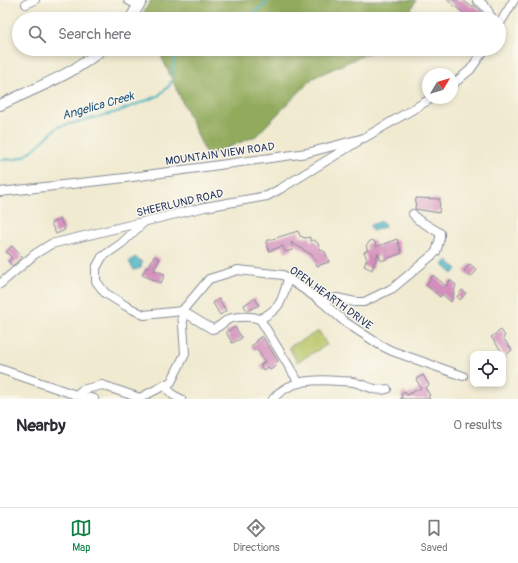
<!DOCTYPE html>
<style>
body{margin:0;font-family:Pangolin,sans-serif;background:#f2f2f3;color:#2b2b33}
.controls{position:absolute;right:12px;bottom:12px;display:grid;overflow:hidden;border-radius:8px;box-shadow:0 2px 6px #0003}
.controls button{width:36px;height:36px;display:grid;place-items:center;padding:0;border:0;border-bottom:1px solid #e1e1e2;background:#fff;color:#2b2b33;font:20px sans-serif}
.compass{position:absolute;left:422px;top:68px;width:36px;height:36px;border-radius:50%;background:#fff;box-shadow:0 2px 6px #0003;rotate:52deg}
.list{margin:0;padding:0;list-style:none}
h2{display:flex;justify-content:space-between;align-items:center;height:52px;margin:0;padding:0 16px;font-size:17px}
h2 small{font-size:13px;font-weight:400;color:#7c7c81}
.icon{flex:none;width:22px;height:22px;fill:none;stroke:currentColor;stroke-width:2;stroke-linecap:round;stroke-linejoin:round}
.map{position:relative;flex:none;width:518px;height:399px;overflow:hidden}
.search{position:absolute;background:#fff;box-shadow:0 2px 6px #0003;left:12px;right:12px;top:12px;height:44px;display:flex;align-items:center;gap:10px;box-sizing:border-box;padding:0 14px;border-radius:22px;color:#7c7c81;font-size:15px}
.sheet{height:108px;background:#fff}
nav{display:flex;justify-content:space-around;align-items:center;box-sizing:border-box;height:56px;border-top:1px solid #e1e1e2;background:#fff;font-size:11px;color:#7c7c81}
nav a{display:grid;justify-items:center;gap:2px}
nav .on{color:#0b8043}
.map>svg:first-child{display:block}
.green{fill:#b7c567;stroke:#697a62}
.forest{fill:#91aa5c;stroke:#566c5d}
.water{fill:#46b3c2;stroke:#307190}
.lines{fill:none;stroke-linecap:round;stroke-linejoin:round}
.stream{stroke:#46b3c2;stroke-width:2}
.building{fill:#d38ebb}
.minor-casing{stroke:#868c97;stroke-width:10}
.major-casing{stroke:#868c97;stroke-width:12}
.minor{stroke:#fff;stroke-width:8}
.major{stroke:#fff;stroke-width:10}
.labels{text-anchor:middle;dominant-baseline:central;stroke-width:3;stroke-linejoin:round;paint-order:stroke}
.street-label{font-size:11px;fill:#1b2f5e;stroke:#fbf7ec}
.water-label{font-size:12px;font-style:italic;fill:#2a5d81;stroke:#fbf7ec}
</style>
<div class="map">
<svg width="518" height="399" viewBox="0 0 518 399">
<rect width="100%" height="100%" fill="#fbf7ec"/>
<filter id="ink" filterUnits="userSpaceOnUse"><feTurbulence type="fractalNoise" baseFrequency=".025" numOctaves="2"/><feDisplacementMap in="SourceGraphic" scale="8" xChannelSelector="R" yChannelSelector="G"/><feConvolveMatrix kernelMatrix="1 2 1 2 8 2 1 2 1" color-interpolation-filters="sRGB"/></filter>
<filter id="wash" filterUnits="userSpaceOnUse"><feTurbulence type="fractalNoise" baseFrequency=".012" numOctaves="4" result="noise"/><feDisplacementMap in="SourceGraphic" scale="16" xChannelSelector="R" yChannelSelector="G"/><feGaussianBlur stdDeviation="0.9" result="paint"/><feColorMatrix in="noise" values="0 0 0 0 0 0 0 0 0 0 0 0 0 0 0 0 0 1.4 0 .05"/><feComposite in="paint" operator="in"/></filter>
<g filter="url(#wash)">
<rect width="100%" height="100%" fill="#f0ead0"/>
<!-- green -->
<polygon class="green" points="319,331 327,345 297,362 289,347"/>
<!-- forest -->
<g class="forest">
<polygon points="151,0 416,0 406,19 144,19 142,15"/>
<polygon points="158,49 377,49 313,78 256,136 207,156"/>
</g>
<!-- water -->
<g class="water">
<polygon points="382,221 385,227 372,231 370,225"/>
<polygon points="135,257 142,262 141,268 134,270 129,262"/>
<polygon points="447,260 457,269 453,274 443,265"/>
</g>
<g class="lines">
<!-- stream -->
<g class="stream">
<path d="M241,19C252,14 261,9 269,0"/>
<polyline points="0,160 16,159 25,156 35,148 58,127 117,112 158,96 169,86 172,80 173,64 176,56 181,49"/>
</g>
</g>
<g id="blocks">
<!-- building -->
<g class="building">
<polygon points="447,0 463,0 472,7 474,5 480,10 483,15 480,19 471,19"/>
<polygon points="416,198 440,199 439,213 415,209"/>
<polygon points="60,219 65,230 56,234 51,223"/>
<polygon points="298,231 300,236 305,238 310,237 310,241 314,240 317,242 321,250 325,252 329,262 317,266 312,255 291,242 293,250 285,252 283,246 269,251 266,241"/>
<polygon points="397,239 402,253 381,261 378,253 372,270 364,266 367,259 364,252 368,250 366,246 369,242 372,240 375,242 376,247"/>
<polygon points="12,246 22,257 12,266 8,261 12,258 6,252"/>
<polygon points="154,256 160,259 154,270 165,274 161,283 142,275 146,267 148,268"/>
<polygon points="470,264 477,270 471,277 464,271"/>
<polygon points="433,275 446,286 450,280 456,285 451,302 442,294 440,297 426,285"/>
<polygon points="462,290 466,293 460,300 457,297"/>
<polygon points="255,298 259,305 247,311 244,305"/>
<polygon points="219,299 226,311 220,315 213,303"/>
<polygon points="235,327 242,338 232,343 226,332"/>
<polygon points="501,330 505,336 503,338 512,350 505,356 491,337"/>
<polygon points="262,336 278,361 275,363 276,366 270,370 268,367 263,370 260,365 265,362 257,349 254,350 251,346 257,342 256,340"/>
<polygon points="423,375 429,385 425,388 430,395 428,396 430,399 400,399 402,398 401,394 405,392 407,395 421,388 416,379"/>
</g>
</g>
</g>
<g filter="url(#ink)">
<use href="#blocks" fill-opacity="0" stroke="#868c97" stroke-width="1"/>
<g class="lines">
<defs>
<g id="minor">
<polyline points="128,0 139,6"/>
<path d="M477,0C486,5 488,11 492,19"/>
<polyline points="26,4 35,0"/>
<polyline points="499,25 514,0"/>
<polyline points="452,85 470,70 485,49"/>
<polyline points="0,192 125,178 307,153 364,138 432,98"/>
<polyline points="144,222 122,243 102,257 96,268 96,281 105,293 126,306 144,315 182,311 209,279 238,270 283,275 321,301 345,322 380,345 392,351 463,376"/>
<polyline points="0,284 35,254 51,244 205,207 267,196 280,189 357,142"/>
<polyline points="321,301 337,298 355,302 364,302 393,288 436,252 440,238 440,233 417,219 413,214"/>
<path d="M182,311L212,329C219,328 223,322 229,319C237,316 252,316 260,319L299,383"/>
<path d="M260,319C281,308 282,301 288,279"/>
<polyline points="0,369 76,395 94,399"/>
<polyline points="164,385 173,395 181,399"/>
<polyline points="76,395 82,390 102,385 140,398 171,382 185,354 182,311"/>
<path d="M273,399C289,379 316,379 339,381C345,381 351,381 357,383C368,386 376,392 387,389"/>
</g>
<g id="major">
<polyline points="130,19 142,0"/>
<path d="M0,105C35,88 73,75 102,49"/>
</g>
</defs>
<!-- minor casing -->
<use href="#minor" class="minor-casing"/>
<!-- major casing -->
<use href="#major" class="major-casing"/>
<!-- minor -->
<use href="#minor" class="minor"/>
<!-- major -->
<use href="#major" class="major"/>
</g>
</g>
<g class="labels">
<!-- street labels -->
<g class="street-label">
<text transform="translate(220 154) rotate(-8)">MOUNTAIN VIEW ROAD</text>
<text transform="translate(180 203) rotate(-13)">SHEERLUND ROAD</text>
<text transform="translate(331 298) rotate(36)">OPEN HEARTH DRIVE</text>
</g>
<!-- water labels -->
<g class="water-label">
<text transform="translate(98 106) rotate(-16)">Angelica Creek</text>
</g>
</g>
</svg>
<div class="controls">
<button><svg class="icon" aria-label="locate" viewBox="0 0 24 24"><circle cx="12" cy="12" r="6"/><path d="M12 2v4M12 18v4M2 12h4M18 12h4"/></svg></button>
</div>
<svg class="compass" viewBox="-18 -18 36 36"><path d="M0-13l5 13h-10z" fill="#e53935"/><path d="M0 13l5-13h-10z" fill="#7c7c81"/></svg>
<div class="search"><svg class="icon" aria-label="search" viewBox="0 0 24 24"><circle cx="10" cy="10" r="6"/><path d="M15 15l6 6"/></svg>Search here</div>
</div>
<section class="sheet">
<h2>Nearby<small>0 results</small></h2>
<ul class="list">
</ul>
</section>
<nav>
<a class="on"><svg class="icon" aria-label="map" viewBox="0 0 24 24"><path d="M3 6l6-2 6 2 6-2v14l-6 2-6-2-6 2zM9 4v14M15 6v14"/></svg>Map</a>
<a><svg class="icon" aria-label="directions" viewBox="0 0 24 24"><path d="M12 3l9 9-9 9-9-9zM9 14v-3h6M13 9l2 2-2 2"/></svg>Directions</a>
<a><svg class="icon" aria-label="saved" viewBox="0 0 24 24"><path d="M7 4h10v16l-5-4-5 4z"/></svg>Saved</a>
</nav>
